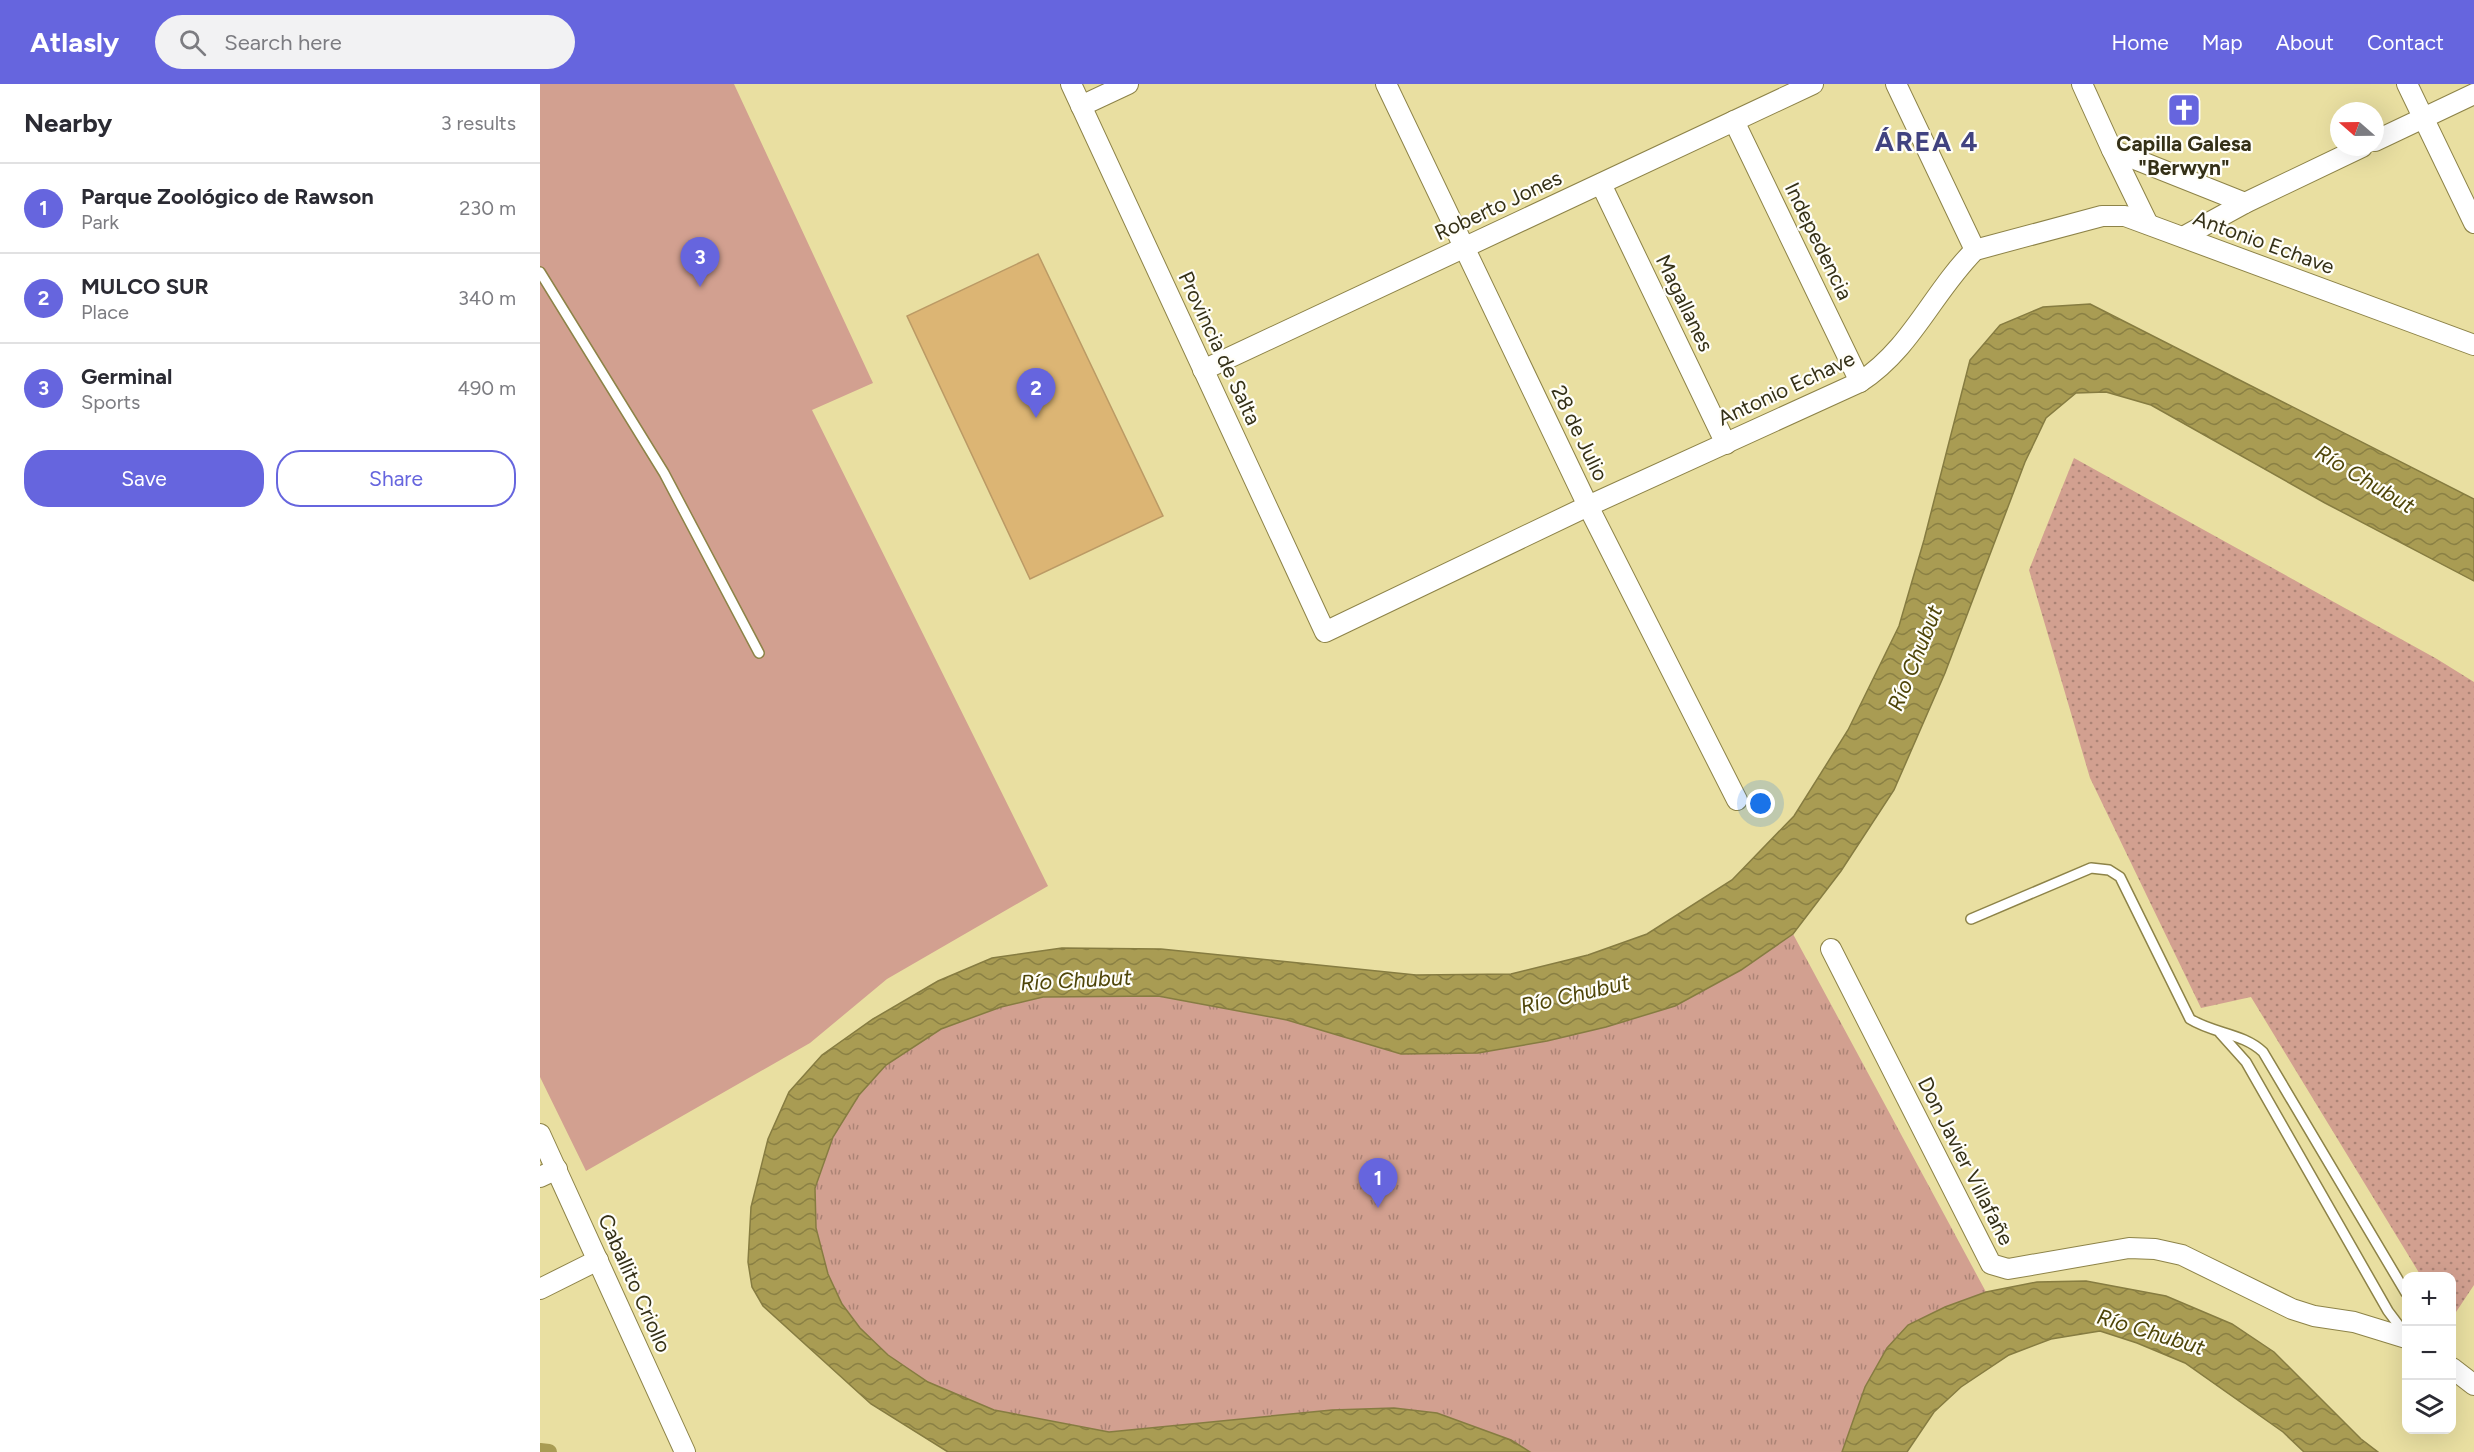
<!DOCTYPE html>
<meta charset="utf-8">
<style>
body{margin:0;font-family:Figtree,sans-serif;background:#f2f2f3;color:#2b2b33}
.controls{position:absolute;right:18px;bottom:18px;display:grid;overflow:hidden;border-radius:12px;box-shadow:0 6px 24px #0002}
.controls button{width:54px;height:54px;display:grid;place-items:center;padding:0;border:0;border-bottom:2px solid #e1e1e2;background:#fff;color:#2b2b33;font:30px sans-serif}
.compass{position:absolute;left:1790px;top:18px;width:54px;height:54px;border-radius:50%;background:#fff;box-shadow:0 6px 24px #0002;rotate:290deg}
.you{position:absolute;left:1221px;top:720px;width:21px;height:21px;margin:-15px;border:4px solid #fff;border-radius:50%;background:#1a73e8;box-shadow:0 0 0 9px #1a73e833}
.badge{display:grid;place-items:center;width:39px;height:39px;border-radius:50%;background:#6665de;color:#fff;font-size:20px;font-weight:700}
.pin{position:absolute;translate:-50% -50px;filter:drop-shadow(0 2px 3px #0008)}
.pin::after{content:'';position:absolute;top:32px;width:21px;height:18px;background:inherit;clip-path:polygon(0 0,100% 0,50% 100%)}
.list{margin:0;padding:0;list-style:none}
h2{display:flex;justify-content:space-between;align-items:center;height:78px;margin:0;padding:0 24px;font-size:26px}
h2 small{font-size:20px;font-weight:400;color:#7c7c81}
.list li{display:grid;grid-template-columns:39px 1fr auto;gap:18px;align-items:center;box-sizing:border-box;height:90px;padding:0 24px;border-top:2px solid #e1e1e2}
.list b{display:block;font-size:22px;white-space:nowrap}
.list p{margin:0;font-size:20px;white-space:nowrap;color:#7c7c81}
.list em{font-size:20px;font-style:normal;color:#7c7c81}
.actions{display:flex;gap:12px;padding:18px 24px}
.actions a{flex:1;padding:14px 0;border:2px solid #6665de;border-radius:24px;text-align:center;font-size:21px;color:#6665de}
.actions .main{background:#6665de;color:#fff}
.icon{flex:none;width:33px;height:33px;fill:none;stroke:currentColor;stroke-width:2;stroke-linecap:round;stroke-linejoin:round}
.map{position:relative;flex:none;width:1934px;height:1368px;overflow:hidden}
header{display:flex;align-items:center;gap:36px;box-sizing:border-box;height:84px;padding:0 30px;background:#6665de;color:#fff}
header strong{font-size:28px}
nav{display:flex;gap:33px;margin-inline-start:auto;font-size:21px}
.search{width:420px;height:54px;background:#f2f2f3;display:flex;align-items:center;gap:15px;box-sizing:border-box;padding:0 21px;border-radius:33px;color:#7c7c81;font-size:22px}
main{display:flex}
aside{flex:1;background:#fff}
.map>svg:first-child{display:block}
.grass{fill:url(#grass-dots)}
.park{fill:url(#park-tufts)}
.pitch{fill:#d2a090}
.water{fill:url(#water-waves);stroke:#867c41;stroke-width:1.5}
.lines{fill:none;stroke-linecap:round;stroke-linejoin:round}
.canal{stroke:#a99c53;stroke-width:16}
.building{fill:#dcb574;stroke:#bb9a65;stroke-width:1.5}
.lane-casing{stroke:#8d8348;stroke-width:12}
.street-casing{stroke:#8d8348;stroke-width:22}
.lane{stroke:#fff;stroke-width:9}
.street{stroke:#fff;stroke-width:20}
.labels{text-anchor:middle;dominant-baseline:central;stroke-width:4.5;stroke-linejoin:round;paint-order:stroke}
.poi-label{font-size:21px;font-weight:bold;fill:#343017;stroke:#fffef8}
.street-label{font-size:21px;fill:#343017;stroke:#fffef8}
.water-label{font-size:22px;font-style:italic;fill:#4e4509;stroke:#fffef8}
.district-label{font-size:27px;font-weight:bold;letter-spacing:1.5px;fill:#414380;stroke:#fffef8}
</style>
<header>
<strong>Atlasly</strong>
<div class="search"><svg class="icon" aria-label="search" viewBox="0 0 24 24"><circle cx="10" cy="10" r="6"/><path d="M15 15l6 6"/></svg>Search here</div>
<nav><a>Home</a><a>Map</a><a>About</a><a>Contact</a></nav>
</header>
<main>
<aside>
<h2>Nearby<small>3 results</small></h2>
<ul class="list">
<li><span class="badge">1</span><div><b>Parque Zoológico de Rawson</b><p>Park</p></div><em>230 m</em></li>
<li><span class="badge">2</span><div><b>MULCO SUR</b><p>Place</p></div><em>340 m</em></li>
<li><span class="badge">3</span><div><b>Germinal</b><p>Sports</p></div><em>490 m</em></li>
</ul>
<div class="actions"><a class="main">Save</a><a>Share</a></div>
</aside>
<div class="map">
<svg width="1934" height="1368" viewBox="0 0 1934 1368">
<defs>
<pattern id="grass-dots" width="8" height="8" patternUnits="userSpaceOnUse" patternTransform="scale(1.5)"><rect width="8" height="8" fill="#d2a090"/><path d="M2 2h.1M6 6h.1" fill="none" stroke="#ab8375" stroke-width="1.8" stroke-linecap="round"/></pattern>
<pattern id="park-tufts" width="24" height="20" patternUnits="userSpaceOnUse" patternTransform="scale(1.5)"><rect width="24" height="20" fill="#d2a090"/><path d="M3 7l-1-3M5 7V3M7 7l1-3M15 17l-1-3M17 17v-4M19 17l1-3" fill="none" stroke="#ab8375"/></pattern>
<pattern id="water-waves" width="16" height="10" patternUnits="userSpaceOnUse" patternTransform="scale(1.5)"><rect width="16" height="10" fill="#a99c53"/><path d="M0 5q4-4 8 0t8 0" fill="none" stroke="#8a8044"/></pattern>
</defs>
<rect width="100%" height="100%" fill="#e9dfa1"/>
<!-- grass -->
<polygon class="grass" points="1534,374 1897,575 1934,598 1934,1201 1912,1234 1912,1192 1881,1192 1711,913 1661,924 1550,694 1489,486"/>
<!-- park -->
<polygon class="park" points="1253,850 1446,1208 1405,1223 1368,1241 1325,1303 1302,1368 990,1368 971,1356 897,1329 854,1324 792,1326 569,1348 454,1326 388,1298 348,1271 320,1244 302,1220 288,1190 276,1144 275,1104 293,1053 319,1011 346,981 401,945 461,923 503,913 618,912 747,936 861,970 1007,957 1066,943 1135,922 1201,886"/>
<!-- pitch -->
<polygon class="pitch" points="0,0 194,0 333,299 272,326 508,802 347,895 270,959 46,1087 0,993"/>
<!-- water -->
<g class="water">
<polygon points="1550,220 1934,415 1934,497 1785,419 1611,321 1566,308 1536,309 1506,334 1485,378 1405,589 1354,706 1301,787 1253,850 1201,886 1135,922 1066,943 1007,957 938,969 861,970 747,936 618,912 503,913 461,923 401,945 346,981 319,1011 293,1053 275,1104 276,1144 288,1190 302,1220 320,1244 348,1271 388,1298 454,1326 569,1348 792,1326 854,1324 897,1329 971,1356 990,1368 408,1368 331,1320 223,1222 212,1203 208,1178 211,1123 228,1055 249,1008 282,971 333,935 398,897 452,874 522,864 621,865 876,891 971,890 1048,871 1107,850 1192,796 1254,732 1308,646 1359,542 1384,456 1430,276 1460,241 1503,223"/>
<polygon points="1546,1197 1626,1212 1692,1240 1734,1268 1821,1355 1838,1368 1764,1368 1743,1348 1645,1279 1597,1259 1560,1247 1511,1255 1469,1271 1421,1303 1394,1328 1367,1368 1302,1368 1325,1303 1347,1264 1368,1241 1405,1223 1446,1208 1497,1198"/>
</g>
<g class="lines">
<!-- canal -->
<polyline class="canal" points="0,1367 9,1368"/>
</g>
<!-- building -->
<polygon class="building" points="498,170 623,432 490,495 367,232"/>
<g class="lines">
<defs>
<g id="lane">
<polyline points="0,188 124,389 219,569"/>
<path d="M1431,835L1551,784L1569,786L1580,793L1650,935C1674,950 1703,949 1723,968L1866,1209"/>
<polyline points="1680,949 1706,978 1848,1227 1866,1251"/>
</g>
<g id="street">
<path d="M531,0L785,548L1048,422L1320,298C1372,264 1392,209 1435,166L1562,132H1585L1934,261"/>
<polyline points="846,0 1048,422 1197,716"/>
<polyline points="1356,0 1435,166"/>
<polyline points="1542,0 1572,66 1705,119"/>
<polyline points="1867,0 1934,139"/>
<polyline points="541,22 588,0"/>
<polyline points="1194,37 1320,298"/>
<polyline points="1835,57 1934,10"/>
<polyline points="1572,66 1608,140"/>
<polyline points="1061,100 1186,360"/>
<polyline points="1643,153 1705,119 1822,63"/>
<polyline points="663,286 1273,0"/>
<polyline points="1291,865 1451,1180 1468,1185 1589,1164 1615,1165 1642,1171 1752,1225 1774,1232 1814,1238 1866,1254"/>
<polyline points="0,1050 145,1368"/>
<polyline points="0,1093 17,1085"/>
<polyline points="0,1205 58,1176"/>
<polyline points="1912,1284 1934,1301"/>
</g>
</defs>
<!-- lane casing -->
<use href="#lane" class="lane-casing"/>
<!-- street casing -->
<use href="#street" class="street-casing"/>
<!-- lane -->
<use href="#lane" class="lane"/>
<!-- street -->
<use href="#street" class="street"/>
</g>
<!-- icons -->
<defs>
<symbol id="church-square" viewBox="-11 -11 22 22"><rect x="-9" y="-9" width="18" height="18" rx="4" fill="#6665de" stroke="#fffef8"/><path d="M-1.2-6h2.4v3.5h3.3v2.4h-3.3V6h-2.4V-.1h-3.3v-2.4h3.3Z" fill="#fff"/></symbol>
</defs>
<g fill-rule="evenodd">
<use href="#church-square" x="1625" y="7" width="38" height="38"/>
</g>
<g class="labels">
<!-- poi labels -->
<g class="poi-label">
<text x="1644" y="59">Capilla Galesa<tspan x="1644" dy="24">"Berwyn"</tspan></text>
</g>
<!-- street labels -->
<g class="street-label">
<text transform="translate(958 121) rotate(-25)">Roberto Jones</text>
<text transform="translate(1279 157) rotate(64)">Indepedencia</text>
<text transform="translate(1724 158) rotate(20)">Antonio Echave</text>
<text transform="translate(1145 219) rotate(64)">Magallanes</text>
<text transform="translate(680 264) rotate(65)">Provincia de Salta</text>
<text transform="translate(1246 304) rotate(-25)">Antonio Echave</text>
<text transform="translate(1040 349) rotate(64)">28 de Julio</text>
<text transform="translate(1426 1077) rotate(63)">Don Javier Villafañe</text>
<text transform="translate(95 1199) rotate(66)">Caballito Criollo</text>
</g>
<!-- water labels -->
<g class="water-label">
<text transform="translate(1825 395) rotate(31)">Río Chubut</text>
<text transform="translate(1375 574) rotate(-68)">Río Chubut</text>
<text transform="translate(536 896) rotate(-3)">Río Chubut</text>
<text transform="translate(1035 910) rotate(-13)">Río Chubut</text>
<text transform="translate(1611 1248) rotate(17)">Río Chubut</text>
</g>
<!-- district labels -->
<g class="district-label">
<text x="1387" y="57">ÁREA 4</text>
</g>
</g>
</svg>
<div class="controls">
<button>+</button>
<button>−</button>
<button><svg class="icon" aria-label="layers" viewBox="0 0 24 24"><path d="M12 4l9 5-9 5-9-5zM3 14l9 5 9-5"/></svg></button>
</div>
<svg class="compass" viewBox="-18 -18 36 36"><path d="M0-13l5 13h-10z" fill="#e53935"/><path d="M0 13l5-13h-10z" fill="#7c7c81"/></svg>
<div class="you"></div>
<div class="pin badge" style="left:838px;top:1124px">1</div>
<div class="pin badge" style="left:496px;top:334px">2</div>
<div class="pin badge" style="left:160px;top:203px">3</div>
</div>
</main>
